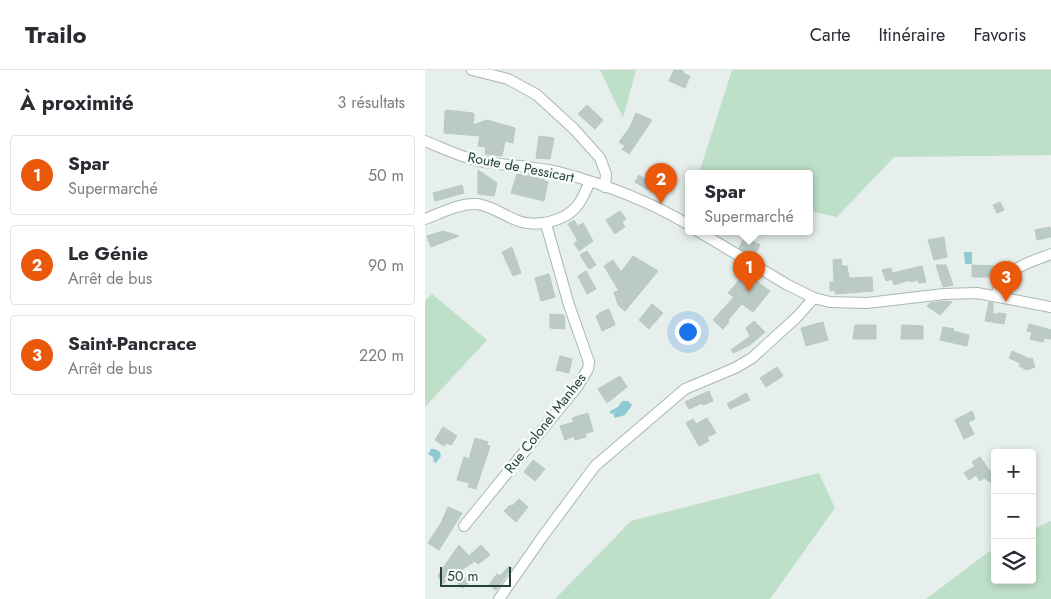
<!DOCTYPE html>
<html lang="fr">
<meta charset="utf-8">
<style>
body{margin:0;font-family:Jost,sans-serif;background:#f7f7f7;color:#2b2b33}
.controls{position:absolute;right:15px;bottom:15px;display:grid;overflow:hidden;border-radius:5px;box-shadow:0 2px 8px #0003}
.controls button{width:45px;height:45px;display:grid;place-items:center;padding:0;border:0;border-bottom:1px solid #e1e1e2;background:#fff;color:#2b2b33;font:25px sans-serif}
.scale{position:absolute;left:15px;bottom:12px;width:71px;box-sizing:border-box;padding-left:5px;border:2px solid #24423a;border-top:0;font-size:14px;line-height:18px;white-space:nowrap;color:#24423a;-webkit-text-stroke:4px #f7fbf9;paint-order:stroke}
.you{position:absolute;left:262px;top:261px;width:18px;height:18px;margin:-12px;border:4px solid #fff;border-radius:50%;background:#1a73e8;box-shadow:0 0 0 8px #1a73e833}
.badge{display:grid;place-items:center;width:32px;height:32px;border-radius:50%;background:#ea580c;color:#fff;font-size:16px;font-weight:700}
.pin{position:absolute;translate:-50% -41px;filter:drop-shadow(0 1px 2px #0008)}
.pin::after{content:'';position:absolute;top:26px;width:18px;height:15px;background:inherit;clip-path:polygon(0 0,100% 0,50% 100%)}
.popup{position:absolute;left:260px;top:100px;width:128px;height:65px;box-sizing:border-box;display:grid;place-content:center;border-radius:5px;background:#fff;filter:drop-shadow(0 1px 4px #0005);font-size:16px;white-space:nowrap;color:#7c7c81}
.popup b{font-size:19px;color:#2b2b33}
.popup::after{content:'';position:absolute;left:50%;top:100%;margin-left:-10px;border:10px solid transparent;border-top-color:#fff}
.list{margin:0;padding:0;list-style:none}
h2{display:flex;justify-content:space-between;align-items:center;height:65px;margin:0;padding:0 20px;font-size:21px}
h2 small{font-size:16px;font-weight:400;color:#7c7c81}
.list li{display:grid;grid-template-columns:32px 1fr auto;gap:15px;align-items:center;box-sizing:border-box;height:80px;margin:0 10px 10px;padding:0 10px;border:1px solid #e1e1e2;border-radius:5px}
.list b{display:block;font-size:19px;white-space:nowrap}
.list p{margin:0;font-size:16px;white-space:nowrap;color:#7c7c81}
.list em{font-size:16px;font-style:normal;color:#7c7c81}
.icon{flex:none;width:28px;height:28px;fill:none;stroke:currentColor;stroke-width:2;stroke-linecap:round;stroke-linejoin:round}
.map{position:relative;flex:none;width:626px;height:529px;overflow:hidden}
header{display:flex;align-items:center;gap:30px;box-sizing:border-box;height:70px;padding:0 25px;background:#fff;border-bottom:1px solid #e1e1e2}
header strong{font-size:24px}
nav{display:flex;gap:28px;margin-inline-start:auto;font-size:18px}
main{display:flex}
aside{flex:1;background:#fff}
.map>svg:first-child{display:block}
.green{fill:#bfe0c8}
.water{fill:#8ec9d4}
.building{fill:#bbcac4;stroke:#b8c9c2}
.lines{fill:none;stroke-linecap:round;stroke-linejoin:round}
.minor-casing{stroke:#a8b8b2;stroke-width:12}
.minor{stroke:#fff;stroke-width:10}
.labels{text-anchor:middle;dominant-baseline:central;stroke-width:5;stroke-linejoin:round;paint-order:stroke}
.street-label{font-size:14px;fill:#24423a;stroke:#f7fbf9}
</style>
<header>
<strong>Trailo</strong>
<nav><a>Carte</a><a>Itinéraire</a><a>Favoris</a></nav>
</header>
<main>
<aside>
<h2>À proximité<small>3 résultats</small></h2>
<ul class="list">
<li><span class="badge">1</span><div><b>Spar</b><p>Supermarché</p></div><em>50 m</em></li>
<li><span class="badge">2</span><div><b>Le Génie</b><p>Arrêt de bus</p></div><em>90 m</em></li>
<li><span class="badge">3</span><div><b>Saint-Pancrace</b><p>Arrêt de bus</p></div><em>220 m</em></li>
</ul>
</aside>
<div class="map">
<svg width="626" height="529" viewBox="0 0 626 529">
<rect width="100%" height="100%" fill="#e6efeb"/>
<!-- green -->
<g class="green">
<polygon points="175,0 211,0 198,48"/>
<polygon points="307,0 626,0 626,85 469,87 412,147 384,141 384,103 274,103"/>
<polygon points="7,224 62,270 0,337 0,231"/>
<polygon points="394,403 410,438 345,529 130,529 206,451"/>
<polygon points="626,451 626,529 501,529 562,483 570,479 570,510 607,510 607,460"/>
</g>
<!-- water -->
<g class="water">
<polygon points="539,182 547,182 547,194 540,194"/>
<polygon points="197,331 203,331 207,335 200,345 190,348 188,344 191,342 185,344 185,341 193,337"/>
<polygon points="6,379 10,379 15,382 16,386 11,393 9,392 8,387 3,384"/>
</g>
<!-- building -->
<g class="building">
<polygon points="249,0 257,0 260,4 265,6 260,18 244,11"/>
<polygon points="162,35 178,50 170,59 153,44"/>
<polygon points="21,40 48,43 49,45 48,55 62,50 90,58 88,73 80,71 77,86 60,84 61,77 53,76 55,66 19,63 20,42"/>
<polygon points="211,43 227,50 204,84 197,79 200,76 194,72 205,57"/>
<polygon points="114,66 129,68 125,89 111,88"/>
<polygon points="53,100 72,113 69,126 53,124"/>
<polygon points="92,104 103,106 104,104 120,108 119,111 123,112 119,131 86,123"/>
<polygon points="214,105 223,111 225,108 238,115 233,124 224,118 223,120 210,112"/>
<polygon points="37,115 39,123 10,131 8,123"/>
<polygon points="575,132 579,140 572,143 568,135"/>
<polygon points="195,141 201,149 197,152 200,157 190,164 181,150"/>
<polygon points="149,150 153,156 158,153 168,171 154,181 149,173 153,171 143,154"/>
<polygon points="625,157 626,167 612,170 610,160"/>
<polygon points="18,161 34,166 6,177 2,166"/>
<polygon points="320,167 335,175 330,185 326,183 325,185 314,178"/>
<polygon points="519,167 522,187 509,190 503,170"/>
<polygon points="87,177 96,203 88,206 77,182"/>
<polygon points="162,181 171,195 164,199 155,185"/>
<polygon points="208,186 233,201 200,241 193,235 189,222 194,221 179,196 188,190 196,202"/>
<polygon points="416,189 417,196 422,196 424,208 447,207 448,221 410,224 410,220 405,221 405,212 409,212 408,190"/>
<polygon points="511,195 521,195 528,215 518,217"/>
<polygon points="547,195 569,196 569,207 547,207"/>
<polygon points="497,196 501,212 494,213 493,210 485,212 484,210 469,215 467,209 461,211 457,200 466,198 467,203"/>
<polygon points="161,201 171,219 162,224 153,206"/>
<polygon points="124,204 130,227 116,231 110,208"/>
<polygon points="317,207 327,214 330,210 345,221 328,242 317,234 303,250 304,252 298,259 288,250 309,227 303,223"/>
<polygon points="586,212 589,217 587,223 583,222 582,217"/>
<polygon points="520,231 527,232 515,245 502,236 505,233"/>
<polygon points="564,232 568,233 568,244 572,244 573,243 581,244 579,254 560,251"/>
<polygon points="227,234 238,243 224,259 214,250"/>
<polygon points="184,239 190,255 177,261 171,246 175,244 174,243"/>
<polygon points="125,244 139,245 140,259 125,258"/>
<polygon points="329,251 340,262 325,275 308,283 306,280 325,266 321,258"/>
<polygon points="398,252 403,270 381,276 376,258"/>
<polygon points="604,254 626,260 626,269 619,268 618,272 605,269 607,262 602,261"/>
<polygon points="430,255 451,255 451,269 428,269"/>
<polygon points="477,255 498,256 498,269 476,269"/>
<polygon points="518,257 529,259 528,261 544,265 542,276 515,270"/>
<polygon points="587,281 605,289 607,288 610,297 602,300 594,296 595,293 584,288"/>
<polygon points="135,286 147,289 144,303 131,300"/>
<polygon points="352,297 358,306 341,317 335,308"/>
<polygon points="195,306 202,317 182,333 173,319"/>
<polygon points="284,321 288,331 278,335 277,333 264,339 260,332"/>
<polygon points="321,323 325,330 305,339 302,334"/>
<polygon points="547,341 550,349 543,352 549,364 539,369 530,350"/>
<polygon points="163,343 168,361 160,364 161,367 150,370 149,366 140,370 135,356 149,352 147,348"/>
<polygon points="282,348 291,363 282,367 284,371 274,376 261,353 268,349 271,354"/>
<polygon points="18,357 32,366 26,375 21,373 19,376 10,370"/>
<polygon points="50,368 63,372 62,375 65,376 51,419 43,417 45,413 32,410 39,387 44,389"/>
<polygon points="555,387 564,400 570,404 570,415 559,408 555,411 551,405 544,410 539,403 550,396 547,392"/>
<polygon points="108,390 120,399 110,411 99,402"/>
<polygon points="94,429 103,437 91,452 79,441 85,435 87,436"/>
<polygon points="23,437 37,443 14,480 3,473 16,453"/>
<polygon points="34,475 44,486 56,475 65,485 53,494 50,491 35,501 44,513 37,518 27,507 17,514 13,505"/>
<polygon points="84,496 87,498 71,520 64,515 72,504 75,506"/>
</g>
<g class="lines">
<defs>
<g id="minor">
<polyline points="47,0 83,9 112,25 149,59 175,88 181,104 180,117"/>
<path d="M0,71C18,78 35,87 54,91C81,96 110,96 137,103C182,115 224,131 264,155"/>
<path d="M0,149C16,143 34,133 52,134C67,136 78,145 91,150C110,158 139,152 152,136C158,129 161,119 165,112"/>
<polyline points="273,161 361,214 389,228 405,232 442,233 519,224 552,223 626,237"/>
<path d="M571,226C577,199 603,193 626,184"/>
<polyline points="39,456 152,317 163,299 164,292 144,235 121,154"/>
<polyline points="74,529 118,466 170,396 260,319 310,298 327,288 372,247 389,228"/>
</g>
</defs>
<!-- minor casing -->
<use href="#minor" class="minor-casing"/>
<!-- minor -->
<use href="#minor" class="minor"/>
</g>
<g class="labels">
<!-- street labels -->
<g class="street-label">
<text transform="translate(96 97) rotate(11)">Route de Pessicart</text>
<text transform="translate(120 353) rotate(-52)">Rue Colonel Manhes</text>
</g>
</g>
</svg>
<div class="controls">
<button>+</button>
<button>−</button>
<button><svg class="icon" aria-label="layers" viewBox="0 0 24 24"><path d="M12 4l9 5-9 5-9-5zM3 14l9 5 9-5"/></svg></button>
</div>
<div class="scale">50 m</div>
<div class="you"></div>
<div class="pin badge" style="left:324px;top:222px">1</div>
<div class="popup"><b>Spar</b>Supermarché</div>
<div class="pin badge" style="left:236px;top:134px">2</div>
<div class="pin badge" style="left:581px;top:232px">3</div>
</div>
</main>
